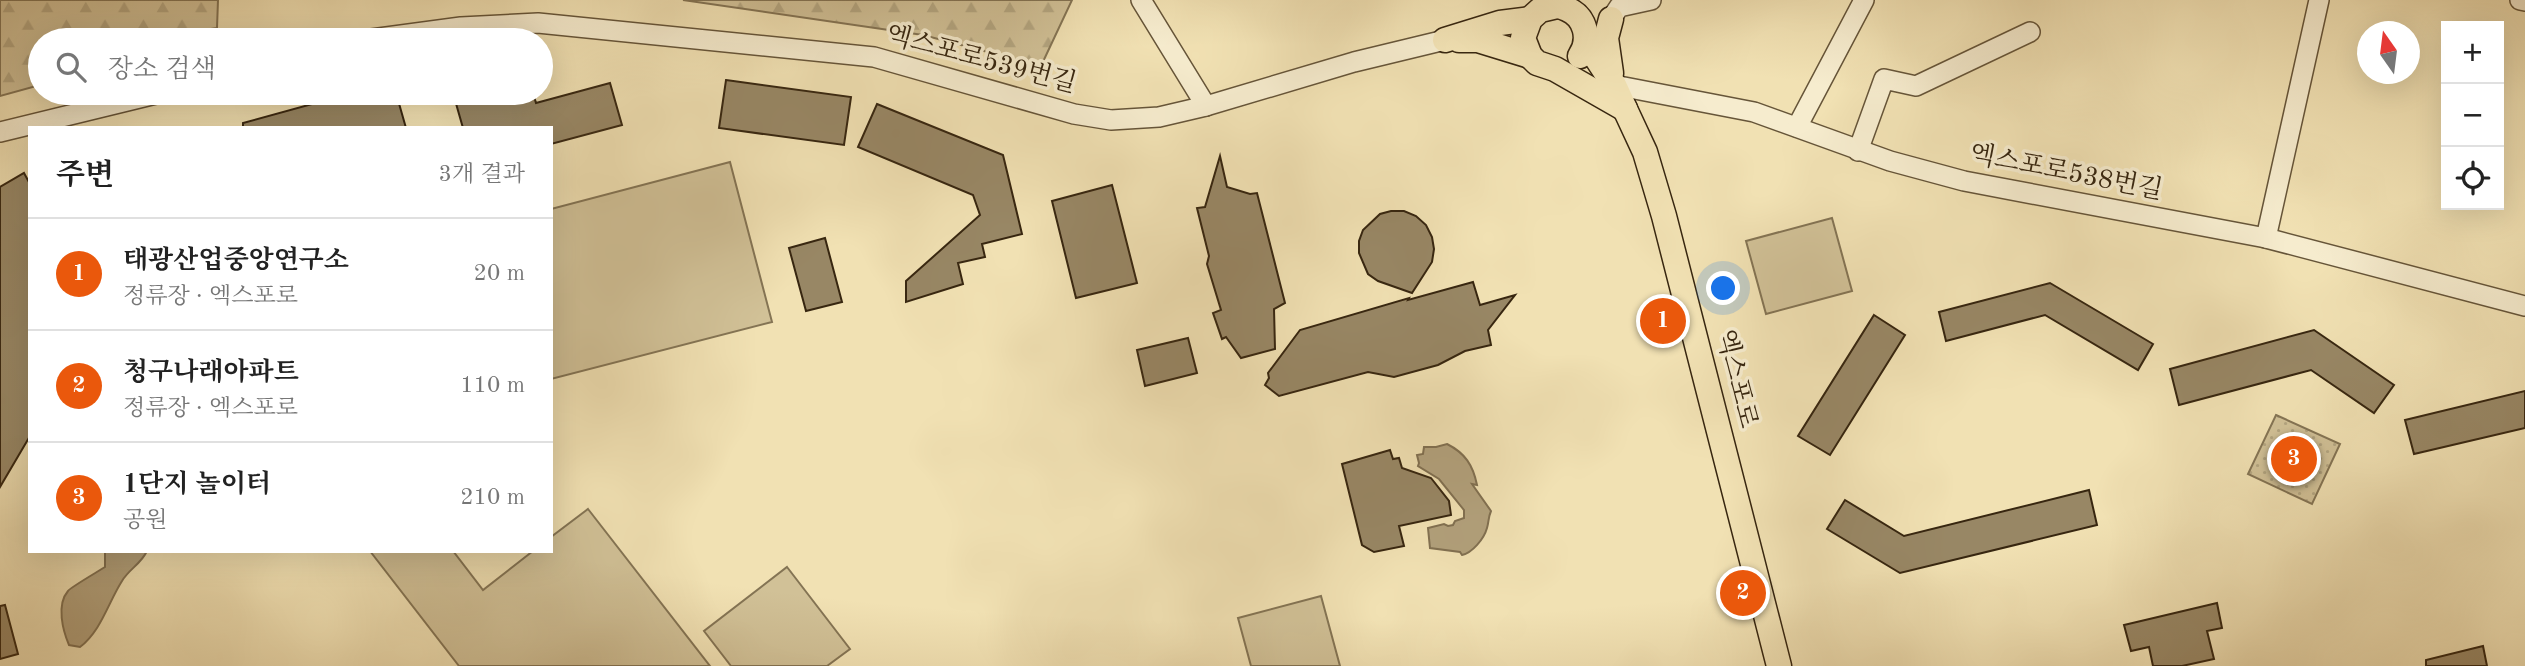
<!DOCTYPE html>
<html lang="ko">
<meta charset="utf-8">
<style>
body{margin:0;font-family:"Old Standard TT","Noto Serif KR",serif;background:#f2f2f2;color:#222}
.controls{position:absolute;right:21px;top:21px;display:grid;overflow:hidden;border-radius:0px;box-shadow:0 7px 28px #0002}
.controls button{width:63px;height:63px;display:grid;place-items:center;padding:0;border:0;border-bottom:2px solid #e0e0e0;background:#fff;color:#222;font:35px sans-serif}
.compass{position:absolute;left:2357px;top:21px;width:63px;height:63px;border-radius:50%;background:#fff;box-shadow:0 7px 28px #0002;rotate:346deg}
.you{position:absolute;left:1724px;top:289px;width:24px;height:24px;margin:-18px;border:5px solid #fff;border-radius:50%;background:#1a73e8;box-shadow:0 0 0 10px #1a73e833}
.badge{display:grid;place-items:center;width:46px;height:46px;border-radius:50%;background:#ea580c;color:#fff;font-size:23px;font-weight:700}
.pin{position:absolute;translate:-50% -50%;border:4px solid #fff;box-shadow:0 2px 7px #0006}
.list{margin:0;padding:0;list-style:none}
h2{display:flex;justify-content:space-between;align-items:center;height:91px;margin:0;padding:0 28px;font-size:30px}
h2 small{font-size:23px;font-weight:400;color:#767676}
.list li{display:grid;grid-template-columns:46px 1fr auto;gap:21px;align-items:center;box-sizing:border-box;height:112px;padding:0 28px;border-top:2px solid #e0e0e0}
.list b{display:block;font-size:26px;white-space:nowrap}
.list p{margin:0;font-size:23px;white-space:nowrap;color:#767676}
.list em{font-size:23px;font-style:normal;color:#767676}
.icon{flex:none;width:38px;height:38px;fill:none;stroke:currentColor;stroke-width:2;stroke-linecap:round;stroke-linejoin:round}
.map{position:relative;flex:none;width:2525px;height:666px;overflow:hidden}
.search{position:absolute;background:#fff;box-shadow:0 7px 28px #0002;left:28px;top:28px;width:525px;height:77px;display:flex;align-items:center;gap:18px;box-sizing:border-box;padding:0 24px;border-radius:38px;color:#767676;font-size:26px}
.panel{position:absolute;background:#fff;box-shadow:0 7px 28px #0002;left:28px;top:126px;width:525px;height:427px;border-radius:0px}
.map>svg:first-child{display:block}
.grass{fill:#d1c197;stroke:#847454;stroke-width:2}
.forest{fill:url(#forest-firs);stroke:#847454;stroke-width:2}
.park{fill:url(#park-dots);stroke:#847454;stroke-width:2}
.water{fill:#b2a17c;stroke:#817051;stroke-width:2}
.building{fill:#988765;stroke:#372610;stroke-width:2}
.lines{fill:none;stroke-linecap:round;stroke-linejoin:round}
.minor-casing{stroke:#665539;stroke-width:22}
.major-casing{stroke:#372610;stroke-width:27}
.minor{stroke:#f6ecce;stroke-width:19}
.major{stroke:#f1e1b3;stroke-width:24}
.labels{text-anchor:middle;dominant-baseline:central;stroke-width:7;stroke-linejoin:round;paint-order:stroke}
.street-label{font-size:26px;fill:#372610;stroke:#f6ecce}
</style>
<div class="map">
<svg width="2525" height="666" viewBox="0 0 2525 666">
<defs>
<pattern id="forest-firs" width="22" height="20" patternUnits="userSpaceOnUse" patternTransform="scale(1.75)"><rect width="22" height="20" fill="#d1c197"/><path d="M5 1l3.5 6h-7zM16 11l3.5 6h-7z" fill="#b4a681"/></pattern>
<pattern id="park-dots" width="8" height="8" patternUnits="userSpaceOnUse" patternTransform="scale(1.75)"><rect width="8" height="8" fill="#d1c197"/><path d="M2 2h.1M6 6h.1" fill="none" stroke="#b4a681" stroke-width="1.8" stroke-linecap="round"/></pattern>
</defs>
<rect width="100%" height="100%" fill="#f1e1b3"/>
<filter id="stains"><feTurbulence type="fractalNoise" baseFrequency=".00286" numOctaves="4"/><feColorMatrix values="0 0 0 0 .2 0 0 0 0 .09 0 0 0 0 .02 0 0 0 .5 -.17"/></filter>
<radialGradient id="worn" r=".72"><stop offset=".6" stop-color="#630" stop-opacity="0"/><stop offset="1" stop-color="#630" stop-opacity=".3"/></radialGradient>
<!-- grass -->
<g class="grass">
<polygon points="730,162 772,322 551,379 551,209"/>
<polygon points="1832,218 1852,291 1766,314 1746,241"/>
<polygon points="588,509 710,666 459,666 370,551 453,551 483,590 533,551 551,551 551,537"/>
<polygon points="787,567 850,649 827,666 731,666 704,631"/>
<polygon points="1321,596 1340,666 1251,666 1238,618"/>
</g>
<!-- forest -->
<g class="forest">
<polygon points="0,0 218,0 217,28 186,33 169,40 40,40 40,85 0,96"/>
<polygon points="683,0 1072,0 1041,66 923,35"/>
</g>
<!-- park -->
<polygon class="park" points="2276,415 2340,444 2312,504 2248,474"/>
<!-- water -->
<g class="water">
<path d="M1447,444C1465,453 1473,465 1477,485L1472,484L1491,511C1488,518 1489,521 1487,528C1484,539 1472,553 1462,555L1460,552L1430,548L1428,528L1444,524L1448,526L1453,525L1455,521L1464,518V510L1439,479L1418,466L1419,463L1417,455L1423,454L1424,447H1436Z"/>
<path d="M105,551H147C141,564 129,569 122,581C108,603 101,631 80,647L69,645C63,631 56,605 68,591C71,587 99,571 105,567Z"/>
</g>
<!-- building -->
<g class="building">
<polygon points="726,80 851,97 844,145 719,128"/>
<polygon points="610,83 622,125 551,144 551,128 463,128 453,93 533,93 536,103"/>
<polygon points="352,93 396,93 406,128 243,128 243,123"/>
<polygon points="877,104 1003,155 1022,234 982,244 985,257 958,263 963,284 906,302 906,281 980,215 973,195 858,147"/>
<polygon points="1220,156 1227,187 1250,194 1257,193 1285,303 1274,309 1275,349 1241,358 1226,337 1222,339 1213,313 1221,310 1207,264 1209,256 1197,208 1205,207"/>
<polygon points="24,173 30,184 30,436 0,487 0,187"/>
<polygon points="1112,185 1137,283 1076,298 1052,201"/>
<polygon points="1391,211 1404,211 1416,216 1426,225 1432,237 1434,249 1432,262 1412,293 1378,281 1368,274 1359,253 1359,241 1363,230 1380,214"/>
<polygon points="825,238 842,302 806,311 789,248"/>
<polygon points="1473,282 1480,305 1515,295 1488,330 1491,345 1465,351 1438,365 1394,377 1368,372 1279,396 1265,385 1269,378 1268,373 1300,330 1409,298 1408,300"/>
<polygon points="2050,283 2153,344 2138,370 2045,315 1946,341 1939,312"/>
<polygon points="1874,315 1905,335 1830,455 1798,436"/>
<polygon points="2314,330 2394,385 2374,413 2311,370 2179,405 2170,369"/>
<polygon points="1188,338 1197,373 1145,386 1137,350"/>
<polygon points="2525,391 2525,428 2414,454 2405,420"/>
<polygon points="1390,450 1393,459 1399,458 1402,468 1431,478 1449,501 1451,515 1399,526 1404,546 1374,552 1362,545 1342,464"/>
<polygon points="2089,490 2097,525 1900,573 1827,529 1845,500 1904,536"/>
<polygon points="2217,603 2222,628 2207,631 2214,659 2182,666 2153,666 2149,647 2131,651 2124,625"/>
<polygon points="5,605 18,654 0,659 0,606"/>
<polygon points="2483,646 2487,666 2426,666 2426,660"/>
</g>
<g class="lines">
<defs>
<g id="minor">
<polyline points="1141,0 1206,106"/>
<polyline points="2520,0 2525,1"/>
<polyline points="1611,19 1619,7 1651,0"/>
<polyline points="364,40 461,27 538,23 874,57 1074,114 1111,120 1159,117 1206,106 1354,62 1445,40"/>
<polyline points="1614,85 1754,112 1890,161 1964,181 2266,238 2525,306"/>
<polyline points="1797,127 1864,0"/>
<polyline points="0,132 160,93"/>
<polyline points="1858,151 1884,79 1916,86 2030,32"/>
<polyline points="2266,238 2319,0"/>
</g>
<g id="major">
<path d="M1546,0C1553,4 1560,6 1567,9C1586,17 1591,40 1580,56"/>
<polyline points="1557,6 1540,10 1530,19 1523,38 1530,56 1537,63 1555,69 1625,109"/>
<polyline points="1611,19 1606,38 1611,73"/>
<polyline points="1445,40 1500,23 1530,19"/>
<polyline points="1459,40 1478,40 1530,56"/>
<polyline points="1586,42 1614,85 1625,109 1645,152 1664,216 1779,666"/>
</g>
</defs>
<!-- minor casing -->
<use href="#minor" class="minor-casing"/>
<!-- major casing -->
<use href="#major" class="major-casing"/>
<!-- minor -->
<use href="#minor" class="minor"/>
<!-- major -->
<use href="#major" class="major"/>
</g>
<g class="labels">
<!-- street labels -->
<g class="street-label">
<text transform="translate(981 60) rotate(15)">엑스포로539번길</text>
<text transform="translate(2066 173) rotate(11)">엑스포로538번길</text>
<text transform="translate(1736 379) rotate(76)">엑스포로</text>
</g>
</g>
<rect width="100%" height="100%" filter="url(#stains)"/>
<rect width="100%" height="100%" fill="url(#worn)"/>
</svg>
<div class="controls">
<button>+</button>
<button>−</button>
<button><svg class="icon" aria-label="locate" viewBox="0 0 24 24"><circle cx="12" cy="12" r="6"/><path d="M12 2v4M12 18v4M2 12h4M18 12h4"/></svg></button>
</div>
<svg class="compass" viewBox="-18 -18 36 36"><path d="M0-13l5 13h-10z" fill="#e53935"/><path d="M0 13l5-13h-10z" fill="#767676"/></svg>
<div class="you"></div>
<div class="pin badge" style="left:1663px;top:321px">1</div>
<div class="pin badge" style="left:1743px;top:593px">2</div>
<div class="pin badge" style="left:2294px;top:459px">3</div>
<div class="search"><svg class="icon" aria-label="search" viewBox="0 0 24 24"><circle cx="10" cy="10" r="6"/><path d="M15 15l6 6"/></svg>장소 검색</div>
<section class="panel">
<h2>주변<small>3개 결과</small></h2>
<ul class="list">
<li><span class="badge">1</span><div><b>태광산업중앙연구소</b><p>정류장 · 엑스포로</p></div><em>20 m</em></li>
<li><span class="badge">2</span><div><b>청구나래아파트</b><p>정류장 · 엑스포로</p></div><em>110 m</em></li>
<li><span class="badge">3</span><div><b>1단지 놀이터</b><p>공원</p></div><em>210 m</em></li>
</ul>
</section>
</div>
